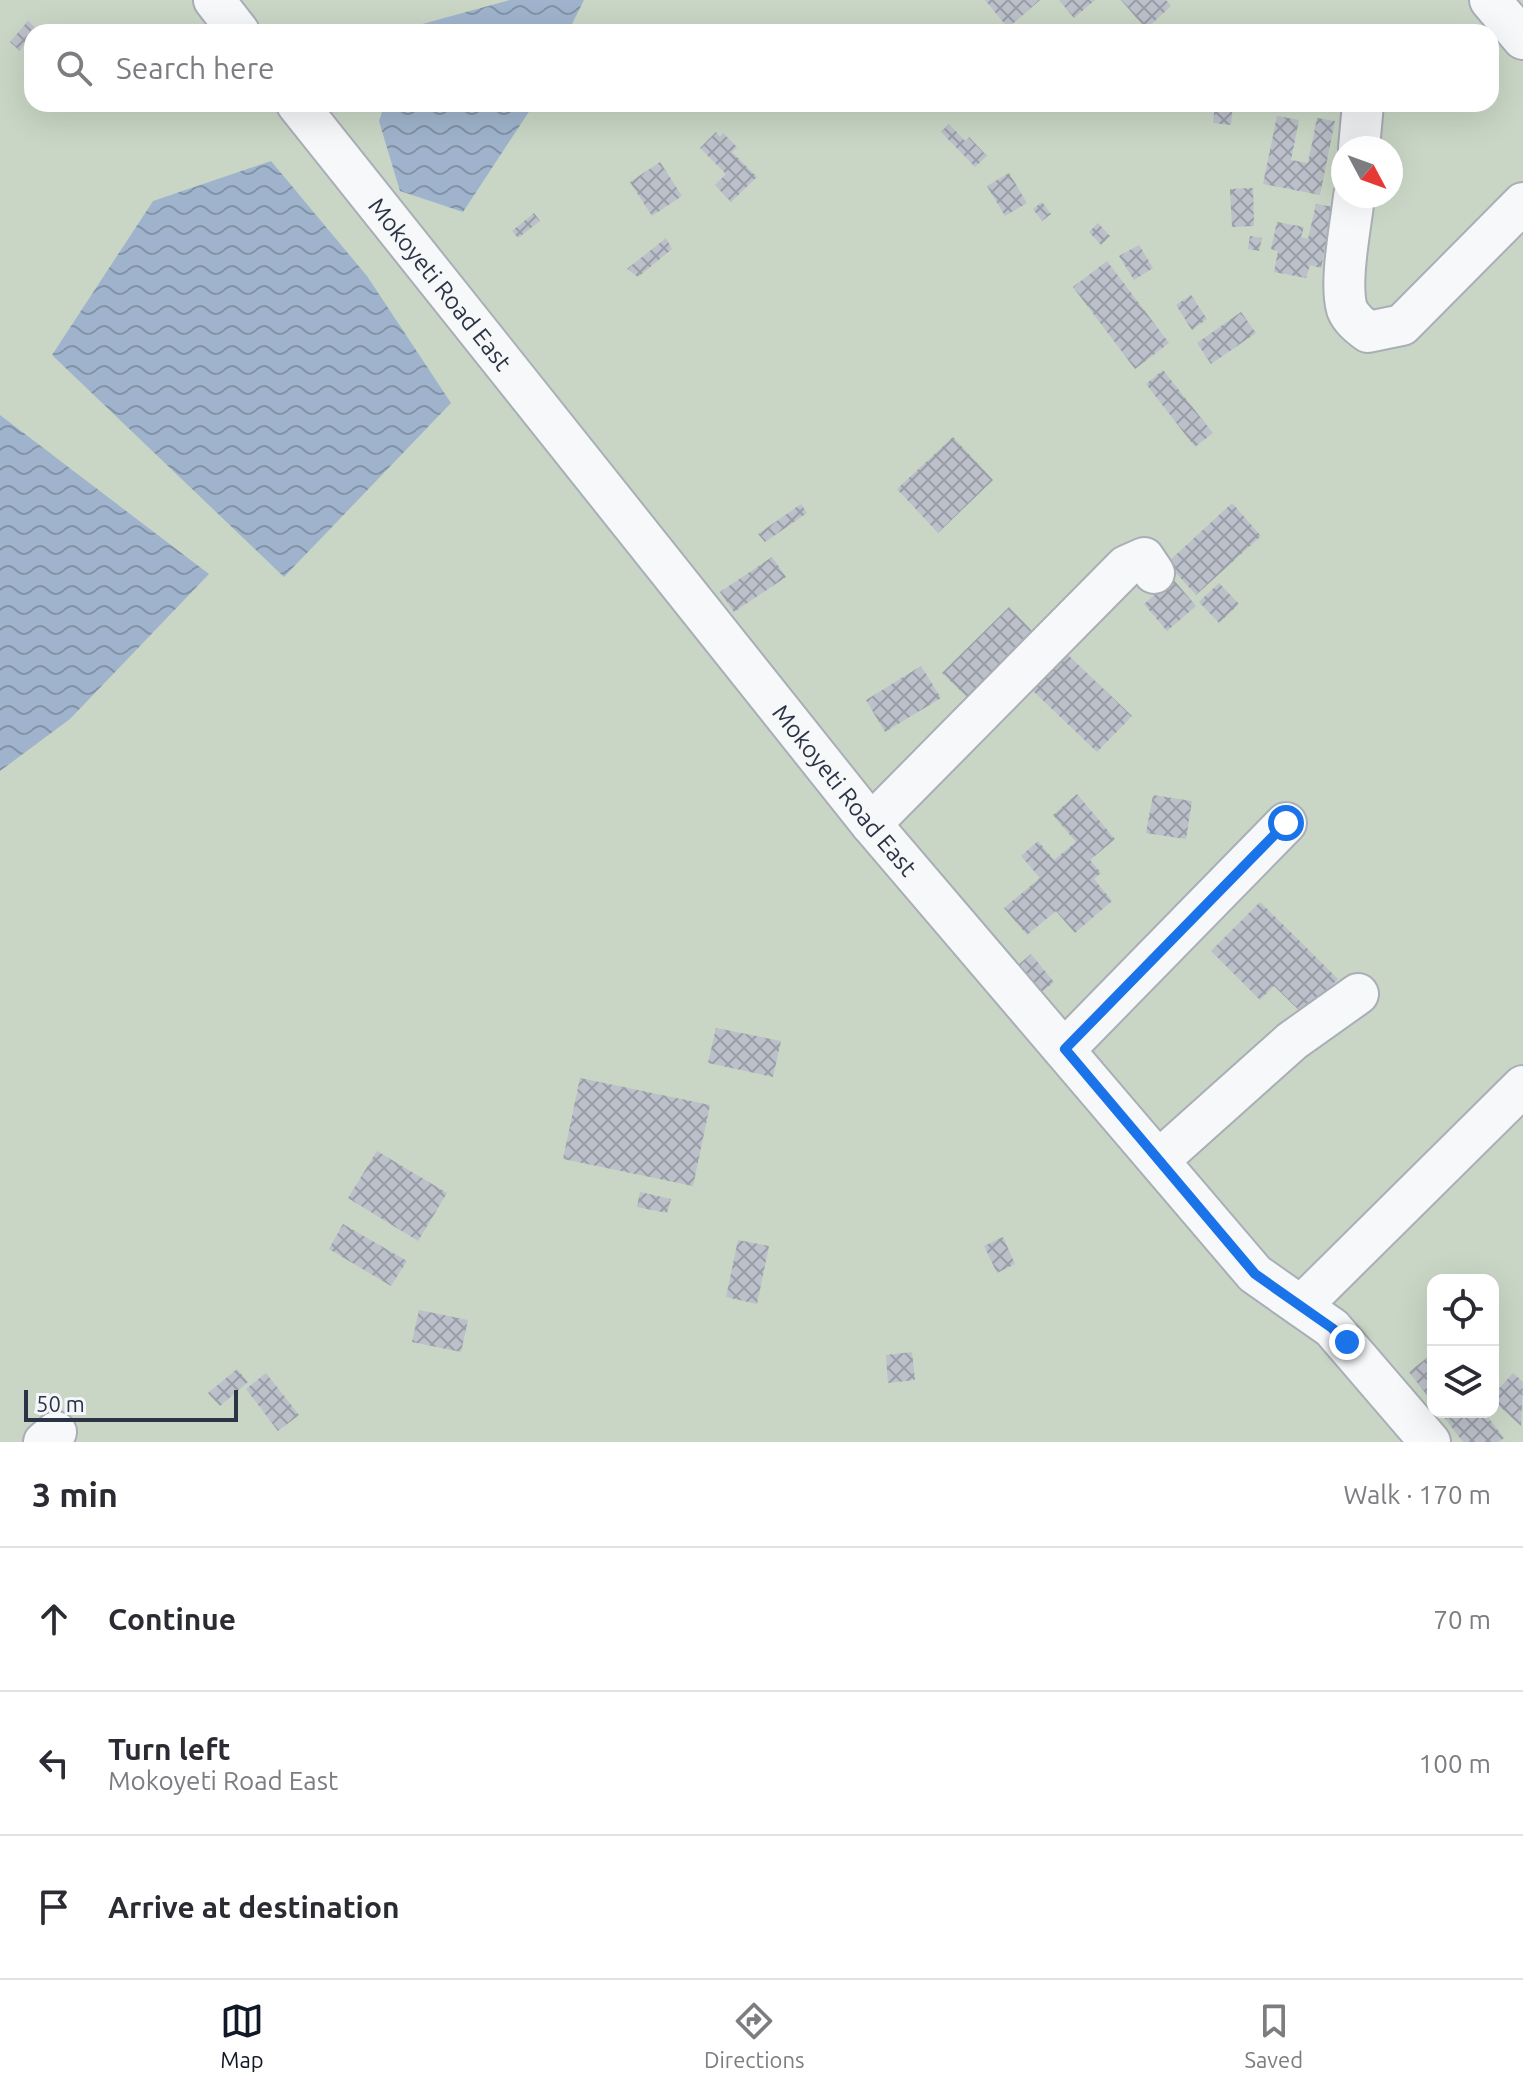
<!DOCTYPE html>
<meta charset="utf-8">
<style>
body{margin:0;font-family:Ubuntu,sans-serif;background:#f2f2f3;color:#2b2b33}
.controls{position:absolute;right:24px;bottom:24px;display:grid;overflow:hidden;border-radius:16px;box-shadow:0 8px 32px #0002}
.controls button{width:72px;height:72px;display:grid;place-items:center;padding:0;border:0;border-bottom:2px solid #e1e1e2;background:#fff;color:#2b2b33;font:40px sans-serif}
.compass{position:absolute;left:1331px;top:136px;width:72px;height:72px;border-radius:50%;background:#fff;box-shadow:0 8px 32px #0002;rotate:131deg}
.scale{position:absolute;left:24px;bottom:20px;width:214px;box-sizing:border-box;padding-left:8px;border:4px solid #2b3445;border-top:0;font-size:22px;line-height:28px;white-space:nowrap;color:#2b3445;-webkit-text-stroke:6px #f4f6f9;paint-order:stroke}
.stop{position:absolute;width:24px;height:24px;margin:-18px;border:6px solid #1a73e8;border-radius:50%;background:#fff}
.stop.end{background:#1a73e8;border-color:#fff;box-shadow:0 2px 8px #0008}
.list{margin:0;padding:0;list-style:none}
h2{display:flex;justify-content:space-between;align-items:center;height:104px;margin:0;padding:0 32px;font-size:34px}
h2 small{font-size:26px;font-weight:400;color:#7c7c81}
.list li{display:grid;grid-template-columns:52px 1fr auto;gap:24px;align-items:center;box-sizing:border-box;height:144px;padding:0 32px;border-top:2px solid #e1e1e2}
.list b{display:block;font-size:30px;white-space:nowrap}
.list p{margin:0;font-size:26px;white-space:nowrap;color:#7c7c81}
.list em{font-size:26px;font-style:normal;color:#7c7c81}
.icon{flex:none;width:44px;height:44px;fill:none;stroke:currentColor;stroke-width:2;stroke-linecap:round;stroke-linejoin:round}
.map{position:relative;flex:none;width:1523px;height:1442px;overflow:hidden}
.search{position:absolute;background:#fff;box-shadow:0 8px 32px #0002;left:24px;right:24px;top:24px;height:88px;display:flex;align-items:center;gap:20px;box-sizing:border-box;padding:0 28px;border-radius:24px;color:#7c7c81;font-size:30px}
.sheet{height:536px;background:#fff}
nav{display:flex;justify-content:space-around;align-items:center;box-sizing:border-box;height:112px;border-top:2px solid #e1e1e2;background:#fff;font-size:22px;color:#7c7c81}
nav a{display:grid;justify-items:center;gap:4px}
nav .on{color:#111827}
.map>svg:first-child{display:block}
.green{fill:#c9d6c5;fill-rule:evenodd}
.water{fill:url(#water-waves)}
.building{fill:url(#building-cross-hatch)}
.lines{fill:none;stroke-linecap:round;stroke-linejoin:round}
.minor-casing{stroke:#a9aeb7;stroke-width:44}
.minor{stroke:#f7f8fa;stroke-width:40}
.route{stroke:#1a73e8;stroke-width:10}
.labels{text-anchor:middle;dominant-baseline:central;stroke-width:6;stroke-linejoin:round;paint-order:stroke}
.street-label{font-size:24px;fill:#2b3445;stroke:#f4f6f9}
</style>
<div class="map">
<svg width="1523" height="1442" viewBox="0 0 1523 1442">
<defs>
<pattern id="water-waves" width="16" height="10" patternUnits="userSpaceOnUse" patternTransform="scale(2)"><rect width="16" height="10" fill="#9fb4cc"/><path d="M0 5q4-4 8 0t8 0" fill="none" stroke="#8293a7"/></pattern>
<pattern id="building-cross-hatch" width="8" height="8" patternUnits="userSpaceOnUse" patternTransform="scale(2)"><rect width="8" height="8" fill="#bbc0ca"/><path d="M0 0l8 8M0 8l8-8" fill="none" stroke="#989da6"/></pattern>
</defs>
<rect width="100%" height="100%" fill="#e4e7ec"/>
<!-- green -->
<path class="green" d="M0,0H1523V1442H0ZM32,32H1491V104H32ZM1343,148H1391V196H1343ZM1433,1280H1493V1412H1433Z"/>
<!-- water -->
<g class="water">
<polygon points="510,0 584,0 568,32 413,32 415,26"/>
<polygon points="385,104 534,104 463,212 400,191 379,121"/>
<polygon points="271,161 367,276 451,403 284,577 52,355 153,201"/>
<polygon points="0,415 209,574 70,719 0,771"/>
</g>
<!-- building -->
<g class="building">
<polygon points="985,0 1040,0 1008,28"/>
<polygon points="1059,0 1095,0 1074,18"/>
<polygon points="1121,0 1166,0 1171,6 1146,29"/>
<polygon points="28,21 38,30 32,32 20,51 10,42"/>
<polygon points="1215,104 1233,104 1231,125 1213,123"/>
<polygon points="1277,116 1299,120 1291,160 1308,163 1317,118 1335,121 1320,195 1263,184"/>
<polygon points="949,124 965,141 969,137 987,156 975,167 941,132"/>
<polygon points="716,132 720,137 723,133 737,147 732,152 757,177 731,202 715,185 726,174 700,148"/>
<polygon points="660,162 682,196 652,216 630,182"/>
<polygon points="1009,173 1027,203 1005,216 987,186"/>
<polygon points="1253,188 1254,226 1232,227 1230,189"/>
<polygon points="1042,202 1051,214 1042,221 1033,209"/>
<polygon points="1316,204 1334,207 1321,268 1310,265 1306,278 1274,272 1278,251 1271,249 1277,222 1304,227 1301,237 1308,239"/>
<polygon points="534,213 540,221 518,238 512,231"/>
<polygon points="1098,223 1110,236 1101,245 1089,232"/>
<polygon points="1250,236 1262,238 1259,251 1248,249"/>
<polygon points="666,238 672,249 638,277 627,269"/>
<polygon points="1139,245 1153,268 1134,280 1119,256"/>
<polygon points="1107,261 1169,343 1135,369 1073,287"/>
<polygon points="1191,295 1207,319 1192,330 1176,305"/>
<polygon points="1241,312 1256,333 1211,364 1197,343"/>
<polygon points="1163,370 1213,433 1195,447 1146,384"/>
<polygon points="953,437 993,480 938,533 897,489"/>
<polygon points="1232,503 1261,536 1196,595 1167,563"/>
<polygon points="801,504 807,513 765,542 758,534"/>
<polygon points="772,557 786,577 734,612 720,592"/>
<polygon points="1173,579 1196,606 1167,631 1144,604"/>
<polygon points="1219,583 1239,604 1219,623 1199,602"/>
<polygon points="1009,607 1033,632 967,697 942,673"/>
<polygon points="1066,653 1132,716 1097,752 1031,689"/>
<polygon points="921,666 941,698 885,732 866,700"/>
<polygon points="1077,794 1115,839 1090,860 1101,873 1094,879 1112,901 1075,933 1056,911 1027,935 1004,908 1040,878 1021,856 1038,841 1054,860 1076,842 1053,815"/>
<polygon points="1153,795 1192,801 1186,839 1146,833"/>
<polygon points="1260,902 1338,979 1303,1014 1274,986 1260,1000 1211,951"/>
<polygon points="1031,954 1054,982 1040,993 1017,966"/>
<polygon points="716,1028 781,1041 773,1077 708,1063"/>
<polygon points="580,1078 710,1105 693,1186 563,1159"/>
<polygon points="377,1151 447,1193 418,1241 348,1198"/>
<polygon points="640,1192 671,1199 667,1213 637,1207"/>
<polygon points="343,1224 407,1261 391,1286 329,1249"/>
<polygon points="1003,1237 1015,1264 997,1273 984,1246"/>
<polygon points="738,1240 769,1246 757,1304 726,1297"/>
<polygon points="419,1310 468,1320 461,1352 412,1342"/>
<polygon points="912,1352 915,1380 888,1383 886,1355"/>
<polygon points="1433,1353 1433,1403 1409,1372"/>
<polygon points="237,1369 248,1382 220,1406 208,1393"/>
<polygon points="266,1373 299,1415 278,1431 246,1389"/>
<polygon points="1513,1373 1523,1382 1521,1426 1493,1400 1493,1395"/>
<polygon points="1440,1412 1484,1412 1504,1438 1499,1442 1463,1442"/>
</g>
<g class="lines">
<defs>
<g id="minor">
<polyline points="214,0 239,32"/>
<polyline points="1490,0 1523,39"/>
<path id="s1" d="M297,104L871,824L1255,1274L1332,1328L1430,1442"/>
<polyline points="1359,148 1363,104"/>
<path d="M1354,196C1351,226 1339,281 1347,309C1351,319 1360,326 1368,332L1402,325L1523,203"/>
<polyline points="871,824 1126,566 1144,558 1154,573"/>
<polyline points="1065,1049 1286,823"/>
<polyline points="1159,1160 1292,1041 1358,994"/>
<polyline points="1301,1306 1523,1086"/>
<polyline points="44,1442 56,1432"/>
</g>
</defs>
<!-- minor casing -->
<use href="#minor" class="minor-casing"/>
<!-- minor -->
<use href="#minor" class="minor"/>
</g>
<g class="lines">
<!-- route -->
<polyline class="route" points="1286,823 1065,1049 1255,1274 1332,1328 1347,1342"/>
</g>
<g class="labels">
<!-- street labels -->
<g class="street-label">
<text stroke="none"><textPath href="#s1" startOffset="230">Mokoyeti Road East</textPath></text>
<text stroke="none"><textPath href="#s1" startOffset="878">Mokoyeti Road East</textPath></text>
</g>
</g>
</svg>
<div class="controls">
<button><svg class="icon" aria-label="locate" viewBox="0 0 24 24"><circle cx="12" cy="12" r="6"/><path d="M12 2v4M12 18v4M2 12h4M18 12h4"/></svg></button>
<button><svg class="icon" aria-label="layers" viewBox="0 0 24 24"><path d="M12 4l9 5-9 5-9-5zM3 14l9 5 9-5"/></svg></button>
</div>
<svg class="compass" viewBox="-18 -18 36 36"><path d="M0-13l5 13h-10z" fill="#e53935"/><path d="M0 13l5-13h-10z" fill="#7c7c81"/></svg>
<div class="scale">50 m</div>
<div class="stop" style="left:1286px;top:823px"></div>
<div class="stop end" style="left:1347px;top:1342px"></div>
<div class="search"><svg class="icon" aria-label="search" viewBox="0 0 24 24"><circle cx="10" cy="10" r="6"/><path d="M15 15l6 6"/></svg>Search here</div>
</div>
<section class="sheet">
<h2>3 min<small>Walk · 170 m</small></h2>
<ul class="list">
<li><svg class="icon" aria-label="ahead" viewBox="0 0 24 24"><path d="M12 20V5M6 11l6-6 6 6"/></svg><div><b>Continue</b></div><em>70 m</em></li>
<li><svg class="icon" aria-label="left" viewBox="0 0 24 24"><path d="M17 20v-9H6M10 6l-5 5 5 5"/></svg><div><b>Turn left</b><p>Mokoyeti Road East</p></div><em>100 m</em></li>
<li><svg class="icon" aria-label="arrive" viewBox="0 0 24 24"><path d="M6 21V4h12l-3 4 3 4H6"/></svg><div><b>Arrive at destination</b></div></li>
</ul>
</section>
<nav>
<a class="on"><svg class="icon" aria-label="map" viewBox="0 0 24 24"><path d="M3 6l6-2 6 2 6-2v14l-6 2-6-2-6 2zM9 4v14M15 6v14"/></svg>Map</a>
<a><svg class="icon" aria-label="directions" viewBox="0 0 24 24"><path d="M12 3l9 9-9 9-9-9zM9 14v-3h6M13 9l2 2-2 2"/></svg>Directions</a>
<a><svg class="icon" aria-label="saved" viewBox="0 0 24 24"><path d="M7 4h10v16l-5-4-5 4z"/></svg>Saved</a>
</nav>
